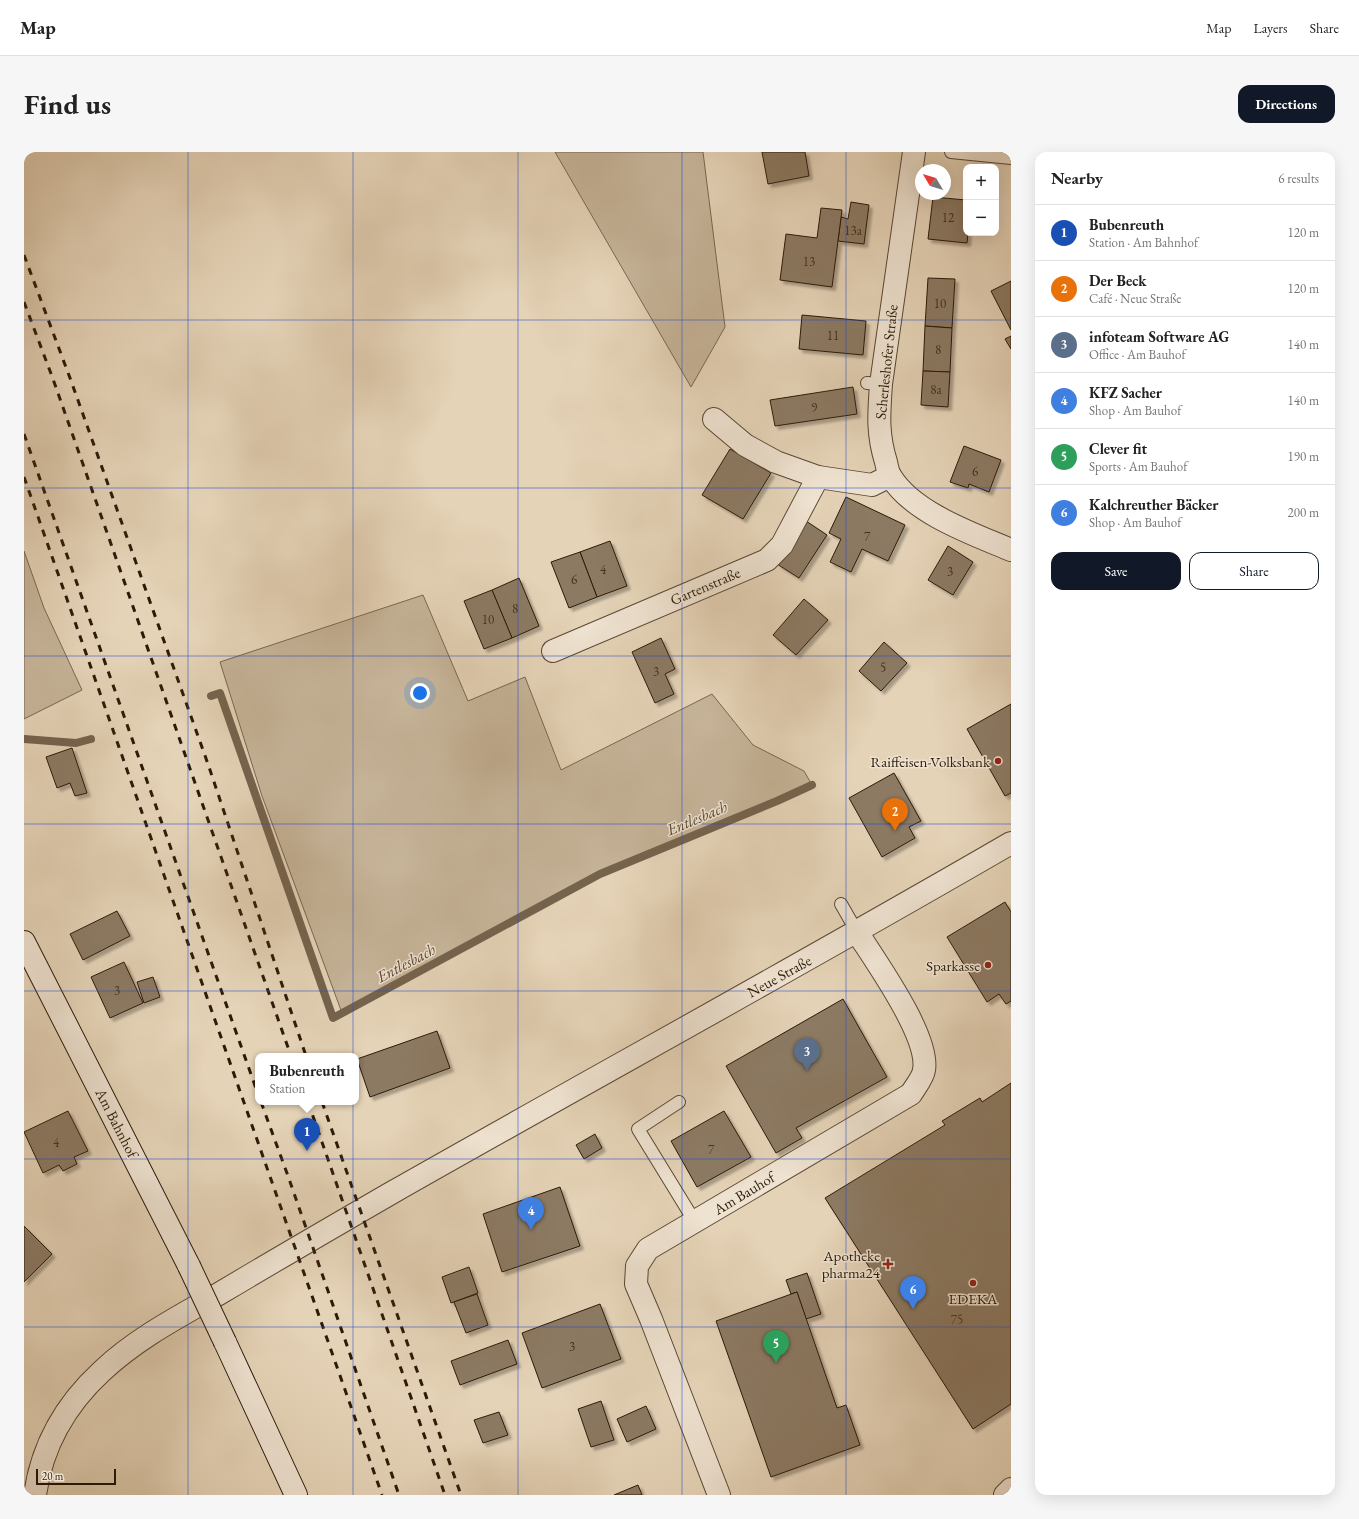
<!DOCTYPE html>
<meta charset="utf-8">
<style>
body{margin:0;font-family:"EB Garamond",serif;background:#f6f6f6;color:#222}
.controls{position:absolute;right:12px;top:12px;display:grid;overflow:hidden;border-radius:8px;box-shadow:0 4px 16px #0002}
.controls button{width:36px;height:36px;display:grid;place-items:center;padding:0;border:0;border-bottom:1px solid #e0e0e0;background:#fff;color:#222;font:20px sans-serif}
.compass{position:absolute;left:891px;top:12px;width:36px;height:36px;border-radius:50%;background:#fff;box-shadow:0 4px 16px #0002;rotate:308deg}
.scale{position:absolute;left:12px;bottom:10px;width:80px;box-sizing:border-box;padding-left:4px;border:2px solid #2c1a09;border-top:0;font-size:11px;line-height:14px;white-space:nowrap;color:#2c1a09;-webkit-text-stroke:3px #eee2d0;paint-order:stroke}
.you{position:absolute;left:396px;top:541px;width:14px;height:14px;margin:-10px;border:3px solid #fff;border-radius:50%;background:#1a73e8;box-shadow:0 0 0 6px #1a73e833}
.badge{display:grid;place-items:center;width:26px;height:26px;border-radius:50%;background:#111827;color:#fff;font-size:13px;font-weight:700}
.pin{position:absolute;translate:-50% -33px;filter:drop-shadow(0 1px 2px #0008)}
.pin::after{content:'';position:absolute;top:21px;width:14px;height:12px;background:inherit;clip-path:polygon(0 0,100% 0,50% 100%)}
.popup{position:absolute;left:231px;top:901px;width:104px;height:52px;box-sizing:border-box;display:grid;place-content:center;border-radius:8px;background:#fff;filter:drop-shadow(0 1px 3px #0005);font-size:13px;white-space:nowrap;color:#767676}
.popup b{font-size:15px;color:#222}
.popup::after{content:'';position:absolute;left:50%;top:100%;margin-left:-8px;border:8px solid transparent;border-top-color:#fff}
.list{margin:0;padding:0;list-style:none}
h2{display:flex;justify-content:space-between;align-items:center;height:52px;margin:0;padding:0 16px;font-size:17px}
h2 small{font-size:13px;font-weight:400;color:#767676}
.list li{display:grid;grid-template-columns:26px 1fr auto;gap:12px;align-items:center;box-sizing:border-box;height:56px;padding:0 16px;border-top:1px solid #e0e0e0}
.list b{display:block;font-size:15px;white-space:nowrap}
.list p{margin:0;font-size:13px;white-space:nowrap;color:#767676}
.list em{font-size:13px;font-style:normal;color:#767676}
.actions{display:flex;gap:8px;padding:12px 16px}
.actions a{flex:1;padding:9px 0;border:1px solid #111827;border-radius:12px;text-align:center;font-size:14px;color:#111827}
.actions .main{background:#111827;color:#fff}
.map{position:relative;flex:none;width:987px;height:1343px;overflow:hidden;border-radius:12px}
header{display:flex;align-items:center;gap:24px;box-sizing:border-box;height:56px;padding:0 20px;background:#fff;border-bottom:1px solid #e0e0e0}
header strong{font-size:19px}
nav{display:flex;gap:22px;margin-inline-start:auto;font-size:14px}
.intro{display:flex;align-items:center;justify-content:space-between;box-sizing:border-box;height:96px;padding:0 24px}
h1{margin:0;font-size:28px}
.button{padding:10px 18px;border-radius:12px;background:#111827;color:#fff;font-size:14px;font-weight:700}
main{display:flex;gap:24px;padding:0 24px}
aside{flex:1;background:#fff;border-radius:12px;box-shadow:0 4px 16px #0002}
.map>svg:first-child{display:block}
.green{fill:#c6b499;stroke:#796751}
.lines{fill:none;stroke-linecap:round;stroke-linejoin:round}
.stream{stroke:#75634e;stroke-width:8}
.building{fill:#8c7a63;stroke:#2c1a09;filter:url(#shadow)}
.service-casing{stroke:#5a4834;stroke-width:14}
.minor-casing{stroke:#5a4834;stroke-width:24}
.tertiary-casing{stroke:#5a4834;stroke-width:24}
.secondary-casing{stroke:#2c1a09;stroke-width:24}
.service{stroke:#eee2d0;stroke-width:12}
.minor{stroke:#eee2d0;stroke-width:22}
.tertiary{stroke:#eee2d0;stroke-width:22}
.secondary{stroke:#eee2d0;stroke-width:22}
.rail{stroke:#2c1a09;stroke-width:3;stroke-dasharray:7 7;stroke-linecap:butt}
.secondary-bridge-casing{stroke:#2c1a09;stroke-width:24;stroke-linecap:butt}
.secondary-bridge{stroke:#eee2d0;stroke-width:22}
.grid{fill:none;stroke:#1d4ed8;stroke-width:1;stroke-opacity:0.55}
.poi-dot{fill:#8f2418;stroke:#eee2d0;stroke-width:1.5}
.labels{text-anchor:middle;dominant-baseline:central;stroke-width:3;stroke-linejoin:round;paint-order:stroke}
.number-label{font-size:13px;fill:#443220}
.street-label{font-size:15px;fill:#2c1a09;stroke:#eee2d0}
.poi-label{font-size:15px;fill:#2c1a09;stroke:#eee2d0;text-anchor:end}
.water-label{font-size:16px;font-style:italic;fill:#574531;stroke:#eee2d0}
</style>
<header>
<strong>Map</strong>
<nav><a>Map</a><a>Layers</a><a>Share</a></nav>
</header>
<div class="intro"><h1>Find us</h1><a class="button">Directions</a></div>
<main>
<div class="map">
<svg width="987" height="1343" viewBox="0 0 987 1343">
<defs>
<filter id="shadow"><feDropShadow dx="3.5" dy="3.5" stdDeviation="1" flood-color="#0004"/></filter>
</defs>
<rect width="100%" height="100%" fill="#e5d3b7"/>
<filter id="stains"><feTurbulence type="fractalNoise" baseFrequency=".005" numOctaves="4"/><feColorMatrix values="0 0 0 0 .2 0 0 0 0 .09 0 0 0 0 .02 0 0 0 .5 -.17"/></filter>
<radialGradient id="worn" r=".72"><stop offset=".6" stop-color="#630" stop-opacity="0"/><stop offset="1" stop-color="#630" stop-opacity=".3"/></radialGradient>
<!-- green -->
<g class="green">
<polygon points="531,0 679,0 701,175 667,235"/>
<polygon points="0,399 20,456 58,538 0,567"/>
<polygon points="399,443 444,549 501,525 537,618 688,542 729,593 780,619 788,633 753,649 576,722 318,861 238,644 196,510"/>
</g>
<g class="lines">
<!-- stream -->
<g class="stream">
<polyline points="187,544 196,541 309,866 576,722 753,649 788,633"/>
<polyline points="0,587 52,591 67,587"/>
</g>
</g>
<!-- building -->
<g class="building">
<polygon points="738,0 781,0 785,24 744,32"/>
<polygon points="909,45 942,48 942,81 944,81 943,91 904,87"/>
<polygon points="827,50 845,53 840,92 814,89 817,65 824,67"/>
<polygon points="797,56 818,58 808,135 756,128 762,82 793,86"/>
<polygon points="904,126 931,127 928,176 901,174"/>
<polygon points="987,129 987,178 967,139"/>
<polygon points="778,163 842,169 839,203 775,197"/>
<polygon points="901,174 928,176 926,220 899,219"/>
<polygon points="987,184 987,197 981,187"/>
<polygon points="899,219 926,220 924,255 897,253"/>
<polygon points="829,235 833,262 751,274 746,248"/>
<polygon points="940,294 977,308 965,340 945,332 944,336 926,330"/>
<polygon points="706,297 747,321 719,367 678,343"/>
<polygon points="822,345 881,373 864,409 838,397 827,420 806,410 817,387 805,381"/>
<polygon points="782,369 803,383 775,426 753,412"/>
<polygon points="586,389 603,434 573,445 556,400"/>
<polygon points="924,394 949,410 929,443 904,428"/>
<polygon points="556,400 573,445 545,456 527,410"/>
<polygon points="495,426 515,474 488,486 468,438"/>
<polygon points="468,438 488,486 460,497 440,449"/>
<polygon points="780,447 804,468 772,503 749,483"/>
<polygon points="637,486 651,517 641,522 650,542 631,551 608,500"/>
<polygon points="860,490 883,511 857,539 835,519"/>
<polygon points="987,552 987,641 981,644 943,577"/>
<polygon points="48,596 63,641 51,644 46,631 33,636 22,605"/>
<polygon points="870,621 897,669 885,675 891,686 858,705 825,646"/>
<polygon points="981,750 987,760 987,849 982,852 975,842 963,850 923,785"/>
<polygon points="93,759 106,784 59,808 46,782"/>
<polygon points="100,810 119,851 86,866 67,825"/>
<polygon points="129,825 136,845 120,851 113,830"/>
<polygon points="819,847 863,925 772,976 778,986 752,1001 702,914"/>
<polygon points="413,879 426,916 346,945 333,907"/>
<polygon points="987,931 987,1252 949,1277 801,1046 921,973 918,969 956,946 958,950"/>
<polygon points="44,959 64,999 50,1005 53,1012 39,1019 35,1013 19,1021 0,980"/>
<polygon points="700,959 727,1005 673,1035 647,989"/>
<polygon points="571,982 578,996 560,1007 552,993"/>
<polygon points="536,1035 556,1094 478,1120 459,1062"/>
<polygon points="0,1074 28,1102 0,1130"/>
<polygon points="445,1115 454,1141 427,1151 418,1125"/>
<polygon points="783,1121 797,1162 782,1167 773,1140 767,1142 762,1128"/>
<polygon points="773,1140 813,1256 822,1253 836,1293 747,1325 692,1169"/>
<polygon points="453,1142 464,1173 442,1181 430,1150"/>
<polygon points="576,1152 597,1207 518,1236 498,1181"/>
<polygon points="484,1188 493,1212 436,1233 427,1209"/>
<polygon points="577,1249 590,1288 567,1295 554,1257"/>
<polygon points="622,1254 632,1277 603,1290 593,1267"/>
<polygon points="475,1260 484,1283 459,1291 450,1268"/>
<polygon points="614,1333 618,1343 590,1343"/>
</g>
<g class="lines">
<defs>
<g id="service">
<polyline points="927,0 987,6"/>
<polyline points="843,231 857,232"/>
<polyline points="817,752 833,780"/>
<polyline points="655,950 614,977 671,1070"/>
</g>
<g id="minor">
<path d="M890,0L857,232C855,261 853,281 862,310C863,315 864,321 867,325C889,361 949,382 987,398"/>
<polyline points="690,267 721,293 752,310 794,325 848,333 866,324"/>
<polyline points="529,499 743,408 758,393 794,325"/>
<path d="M695,1343L627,1167L612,1132L613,1114L624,1097L887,942C891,935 899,926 900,918C906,885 852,810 833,780"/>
<polyline points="981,1343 987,1337"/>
</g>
<path id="tertiary" d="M11,1343C18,1293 41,1253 78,1219C113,1186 156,1164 198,1140C255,1106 312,1073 369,1040C575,923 782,810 987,691"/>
<g id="secondary">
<polyline points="0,790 165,1114"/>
<polyline points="201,1190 272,1343"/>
</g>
</defs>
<!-- service casing -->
<use href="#service" class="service-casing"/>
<!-- minor casing -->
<use href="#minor" class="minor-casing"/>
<!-- tertiary casing -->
<use href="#tertiary" class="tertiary-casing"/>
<!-- secondary casing -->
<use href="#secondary" class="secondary-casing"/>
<!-- service -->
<use href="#service" class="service"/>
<!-- minor -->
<use href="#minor" class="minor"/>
<!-- tertiary -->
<use href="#tertiary" class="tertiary"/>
<!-- secondary -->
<use href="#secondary" class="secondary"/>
<!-- rail -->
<g class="rail">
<polyline points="0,103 46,226 184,612 282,904"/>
<polyline points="0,150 29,227 267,904"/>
<polyline points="0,282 234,942"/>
<polyline points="0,325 358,1343"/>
<polyline points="237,950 264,1024 375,1343"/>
<polyline points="284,950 421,1343"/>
<polyline points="298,950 437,1343"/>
</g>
<defs>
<polyline id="secondary-bridge" points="165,1114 201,1190"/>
</defs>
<!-- secondary-bridge casing -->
<use href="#secondary-bridge" class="secondary-bridge-casing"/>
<!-- secondary-bridge -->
<use href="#secondary-bridge" class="secondary-bridge"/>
</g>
<!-- grid -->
<path class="grid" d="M164,0V1343M329,0V1343M494,0V1343M658,0V1343M822,0V1343M0,168H987M0,336H987M0,504H987M0,672H987M0,839H987M0,1007H987M0,1175H987"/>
<!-- markers -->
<g class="poi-dot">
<circle cx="974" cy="609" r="4"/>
<circle cx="964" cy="813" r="4"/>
<path d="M862 1106h4v4h4v4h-4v4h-4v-4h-4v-4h4z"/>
<circle cx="949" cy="1131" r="4"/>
</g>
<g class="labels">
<!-- number labels -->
<g class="number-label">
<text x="924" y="65">12</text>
<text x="829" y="78">13a</text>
<text x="785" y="109">13</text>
<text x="916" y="151">10</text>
<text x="809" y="183">11</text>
<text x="914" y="197">8</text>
<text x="912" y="237">8a</text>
<text x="790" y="255">9</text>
<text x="951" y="319">6</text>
<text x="843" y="384">7</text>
<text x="579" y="417">4</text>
<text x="926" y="419">3</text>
<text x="550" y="427">6</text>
<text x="491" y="456">8</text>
<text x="464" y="467">10</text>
<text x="859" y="515">5</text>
<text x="632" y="519">3</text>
<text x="93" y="838">3</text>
<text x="32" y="990">4</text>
<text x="687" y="997">7</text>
<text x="933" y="1167">75</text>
<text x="548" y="1194">3</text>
</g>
<!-- street labels -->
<g class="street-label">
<text transform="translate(862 210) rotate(-84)">Scherleshofer Straße</text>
<text transform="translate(681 434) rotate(-23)">Gartenstraße</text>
<text transform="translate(755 824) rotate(-29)">Neue Straße</text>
<text transform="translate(93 971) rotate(63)">Am Bahnhof</text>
<text transform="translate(720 1041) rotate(-31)">Am Bauhof</text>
</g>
<!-- poi labels -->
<g class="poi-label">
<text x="966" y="609">Raiffeisen-Volksbank</text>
<text x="956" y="813">Sparkasse</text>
<text x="856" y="1103">Apotheke<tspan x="856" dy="17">pharma24</tspan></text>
<text x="949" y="1146" text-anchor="middle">EDEKA</text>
</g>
<!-- water labels -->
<g class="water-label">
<text transform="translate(673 666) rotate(-23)">Entlesbach</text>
<text transform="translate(382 811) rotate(-28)">Entlesbach</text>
</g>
</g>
<rect width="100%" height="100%" filter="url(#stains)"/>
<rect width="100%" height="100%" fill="url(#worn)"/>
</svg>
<div class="controls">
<button>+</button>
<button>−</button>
</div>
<svg class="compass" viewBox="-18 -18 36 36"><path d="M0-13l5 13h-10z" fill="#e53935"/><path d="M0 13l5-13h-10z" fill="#767676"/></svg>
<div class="scale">20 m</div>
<div class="you"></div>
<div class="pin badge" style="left:283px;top:999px;background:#1a4fb4">1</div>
<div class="popup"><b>Bubenreuth</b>Station</div>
<div class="pin badge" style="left:871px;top:679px;background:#e8710a">2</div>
<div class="pin badge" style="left:783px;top:919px;background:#5c6f8a">3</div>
<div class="pin badge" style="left:507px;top:1078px;background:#3f7fe0">4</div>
<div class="pin badge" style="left:752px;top:1211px;background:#2e9e5b">5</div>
<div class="pin badge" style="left:889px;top:1157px;background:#3f7fe0">6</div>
</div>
<aside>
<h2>Nearby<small>6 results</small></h2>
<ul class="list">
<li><span class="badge" style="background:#1a4fb4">1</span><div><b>Bubenreuth</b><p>Station · Am Bahnhof</p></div><em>120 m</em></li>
<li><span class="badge" style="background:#e8710a">2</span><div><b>Der Beck</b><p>Café · Neue Straße</p></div><em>120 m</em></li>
<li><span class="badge" style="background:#5c6f8a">3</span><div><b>infoteam Software AG</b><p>Office · Am Bauhof</p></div><em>140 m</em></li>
<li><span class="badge" style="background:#3f7fe0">4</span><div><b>KFZ Sacher</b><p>Shop · Am Bauhof</p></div><em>140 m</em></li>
<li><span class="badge" style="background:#2e9e5b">5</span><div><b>Clever fit</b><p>Sports · Am Bauhof</p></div><em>190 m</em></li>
<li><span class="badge" style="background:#3f7fe0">6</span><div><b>Kalchreuther Bäcker</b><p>Shop · Am Bauhof</p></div><em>200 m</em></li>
</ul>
<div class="actions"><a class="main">Save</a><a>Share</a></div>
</aside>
</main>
